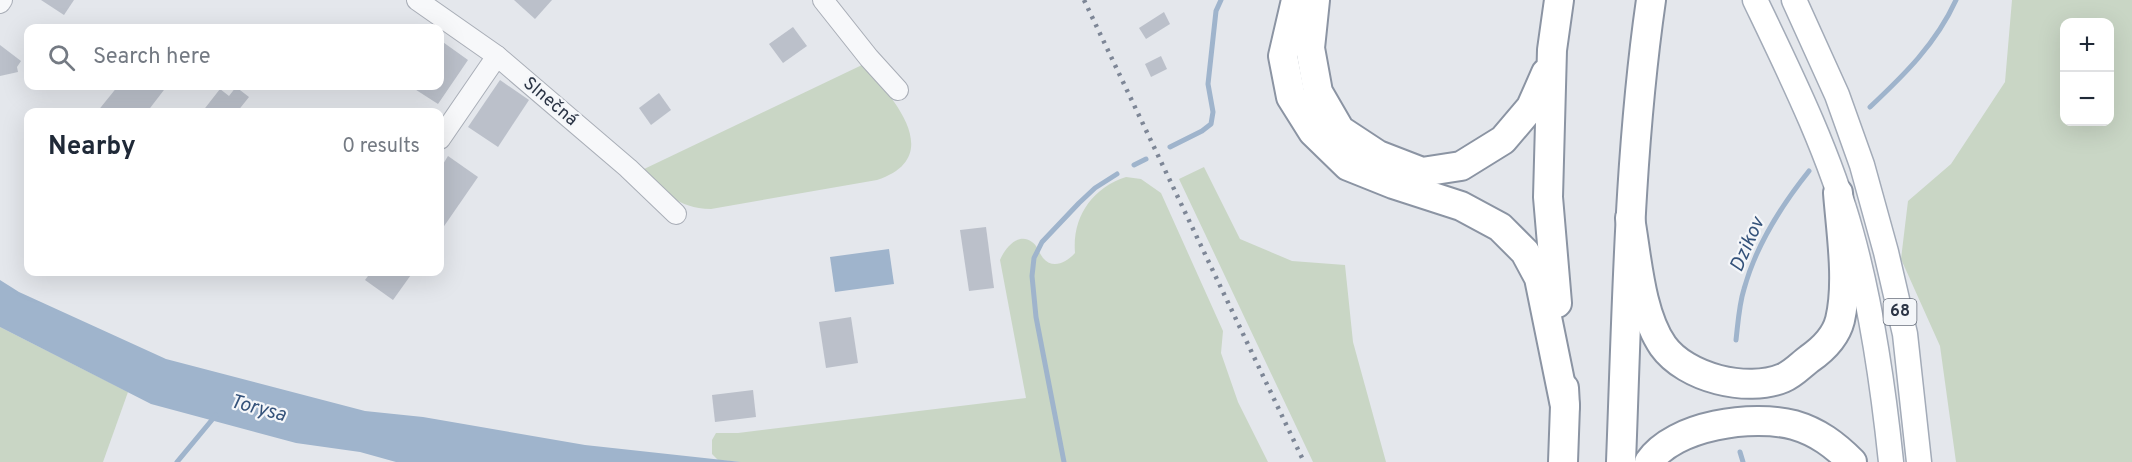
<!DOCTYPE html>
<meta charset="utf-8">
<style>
body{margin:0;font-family:Overpass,sans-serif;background:#f6f6f7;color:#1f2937}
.controls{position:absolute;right:18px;top:18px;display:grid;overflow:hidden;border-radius:12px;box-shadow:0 6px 24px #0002}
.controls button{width:54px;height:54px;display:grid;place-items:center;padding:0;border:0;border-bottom:2px solid #e0e1e3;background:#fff;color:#1f2937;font:30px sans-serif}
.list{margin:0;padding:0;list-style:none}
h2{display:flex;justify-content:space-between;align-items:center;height:78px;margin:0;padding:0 24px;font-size:26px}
h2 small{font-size:20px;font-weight:400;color:#747a83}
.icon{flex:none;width:33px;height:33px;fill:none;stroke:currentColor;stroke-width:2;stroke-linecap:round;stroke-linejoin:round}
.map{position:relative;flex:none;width:2132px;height:462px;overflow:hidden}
.search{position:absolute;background:#fff;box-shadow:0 6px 24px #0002;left:24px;top:24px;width:420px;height:66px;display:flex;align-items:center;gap:15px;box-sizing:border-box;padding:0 21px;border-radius:12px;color:#747a83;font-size:22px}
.panel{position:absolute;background:#fff;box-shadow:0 6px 24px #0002;left:24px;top:108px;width:420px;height:168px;border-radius:12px}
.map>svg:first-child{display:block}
.green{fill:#c9d6c5;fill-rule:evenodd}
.water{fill:#9fb4cc}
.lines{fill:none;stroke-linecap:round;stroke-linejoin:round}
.stream{stroke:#9fb4cc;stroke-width:5}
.building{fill:#bbc0ca}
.minor-casing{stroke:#a9aeb7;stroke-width:22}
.major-casing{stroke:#a3abb8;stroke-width:27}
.highway-casing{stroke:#8b94a3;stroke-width:32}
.minor{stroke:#f7f8fa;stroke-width:20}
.major{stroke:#fff;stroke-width:24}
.highway{stroke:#fff;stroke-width:28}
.rail{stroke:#7d8696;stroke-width:4.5;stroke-dasharray:3 6;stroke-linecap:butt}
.labels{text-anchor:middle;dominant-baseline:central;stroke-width:4.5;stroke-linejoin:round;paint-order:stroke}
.shield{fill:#f4f6f9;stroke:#676e7b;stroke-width:1.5}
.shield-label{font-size:16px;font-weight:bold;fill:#2b3445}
.street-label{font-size:18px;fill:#2b3445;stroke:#f4f6f9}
.water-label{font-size:20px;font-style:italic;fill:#34527a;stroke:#f4f6f9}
</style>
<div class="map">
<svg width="2132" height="462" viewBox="0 0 2132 462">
<rect width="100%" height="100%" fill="#e4e7ec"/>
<!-- green -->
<g class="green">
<path d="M2012,0H2132V462H1956L1940,346L1901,259L1908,201L1951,164L2005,82ZM2064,22H2110V122H2064Z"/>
<path d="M862,65C893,96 947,157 877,180L711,209C676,208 666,192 642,170Z"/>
<polygon points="1204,167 1240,239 1292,261 1345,265 1353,342 1386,462 1313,462 1179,179"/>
<path d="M1126,177L1141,179L1161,193L1223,331L1221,353L1238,402L1268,462H741L718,460L712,454V440L716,433H738L1026,398L1000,260C1005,248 1018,232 1032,242C1037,245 1039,253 1043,258C1053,270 1067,262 1075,253C1072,217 1092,188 1126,177Z"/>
<polygon points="0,327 128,392 103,462 0,462"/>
</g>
<!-- water -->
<g class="water">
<polygon points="889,249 894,284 835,292 830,257"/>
<polygon points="0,280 19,292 166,359 365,411 423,417 585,445 741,462 396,462 360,452 296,443 151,404 0,327"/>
</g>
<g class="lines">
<!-- stream -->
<g class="stream">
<path d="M1870,107C1904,75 1936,44 1956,0"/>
<polyline points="1170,147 1202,131 1211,124 1213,112 1208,84 1216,11 1221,0"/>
<polyline points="1134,165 1146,159"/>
<path d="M1736,340C1738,323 1739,305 1744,289C1756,245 1781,206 1809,171"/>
<polyline points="1740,452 1743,462"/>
<polyline points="177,462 216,415"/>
<polyline points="1064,462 1036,317 1032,276 1034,258 1042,242 1079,203 1095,188 1117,174"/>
</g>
</g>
<!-- building -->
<g class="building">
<polygon points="41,0 74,0 64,15"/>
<polygon points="514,0 552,0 535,19"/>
<polygon points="1164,12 1170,24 1146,39 1139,28"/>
<polygon points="793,27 807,46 783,63 769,44"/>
<polygon points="440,40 468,60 438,104 410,86 440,86"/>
<polygon points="0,45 21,61 17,67 18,72 0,76"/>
<polygon points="1161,56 1167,69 1151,77 1145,64"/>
<polygon points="500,80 529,100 498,147 468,127"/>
<polygon points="118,86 167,86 147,112 97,112"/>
<polygon points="236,87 249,97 237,112 202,112 220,89 229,96"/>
<polygon points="659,93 671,110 651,125 639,108"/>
<polygon points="448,156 478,177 440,232 440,169"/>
<polygon points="986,227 994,288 969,291 960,230"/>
<polygon points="371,272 413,272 393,300 365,280"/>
<polygon points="851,317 858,363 826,368 819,322"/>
<polygon points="753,390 756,417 715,422 712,395"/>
</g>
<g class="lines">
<defs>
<g id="minor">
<polyline points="417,0 497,56 628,168 676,214"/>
<polyline points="823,0 869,58 898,90"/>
<polyline points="0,3 2,0"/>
<polyline points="440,139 497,56"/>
</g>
<g id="major">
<path d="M1755,0C1791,75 1829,152 1851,232C1872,307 1883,385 1891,462"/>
<polyline points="1794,0 1837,95 1862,165 1886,252 1905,334 1919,462"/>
</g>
<g id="highway">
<polyline points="1296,0 1283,56 1291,97 1313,132 1348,166 1393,184 1461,206 1500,227 1525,252 1539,278 1565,406"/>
<polyline points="1315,0 1310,48 1318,92 1340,130 1378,155 1422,172 1461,166 1503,140 1531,107 1546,73"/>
<path d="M1630,218C1637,257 1640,313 1663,346C1686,378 1747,393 1783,378C1793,374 1801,365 1809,359C1822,350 1836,336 1840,320C1849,282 1841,232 1838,193"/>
<polyline points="1557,303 1548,197 1552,50 1559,0"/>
<polyline points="1563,462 1565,406 1564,388"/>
<path d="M1621,462C1627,308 1629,153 1651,0"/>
<path d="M1649,462C1674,425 1753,414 1794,425C1818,432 1835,445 1852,462"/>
</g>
</defs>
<!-- minor casing -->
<use href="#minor" class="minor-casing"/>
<!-- major casing -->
<use href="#major" class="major-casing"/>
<!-- highway casing -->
<use href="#highway" class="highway-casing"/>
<!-- minor -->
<use href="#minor" class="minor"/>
<!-- major -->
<use href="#major" class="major"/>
<!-- highway -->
<use href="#highway" class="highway"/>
<!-- rail -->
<polyline class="rail" points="1084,0 1304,462"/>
</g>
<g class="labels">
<!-- shield labels -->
<rect class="shield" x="1883.5" y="299" width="33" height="26" rx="4.5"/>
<g class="shield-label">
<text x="1900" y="312">68</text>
</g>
<!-- street labels -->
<g class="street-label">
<text transform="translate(550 102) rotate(40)">Slnečná</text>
</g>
<!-- water labels -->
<g class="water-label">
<text transform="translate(1748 245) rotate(-66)">Dzikov</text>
<text transform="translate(258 409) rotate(15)">Torysa</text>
</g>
</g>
</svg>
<div class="controls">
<button>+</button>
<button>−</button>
</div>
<div class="search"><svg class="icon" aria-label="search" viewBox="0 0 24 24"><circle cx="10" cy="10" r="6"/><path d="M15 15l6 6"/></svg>Search here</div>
<section class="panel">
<h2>Nearby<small>0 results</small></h2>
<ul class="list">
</ul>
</section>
</div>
